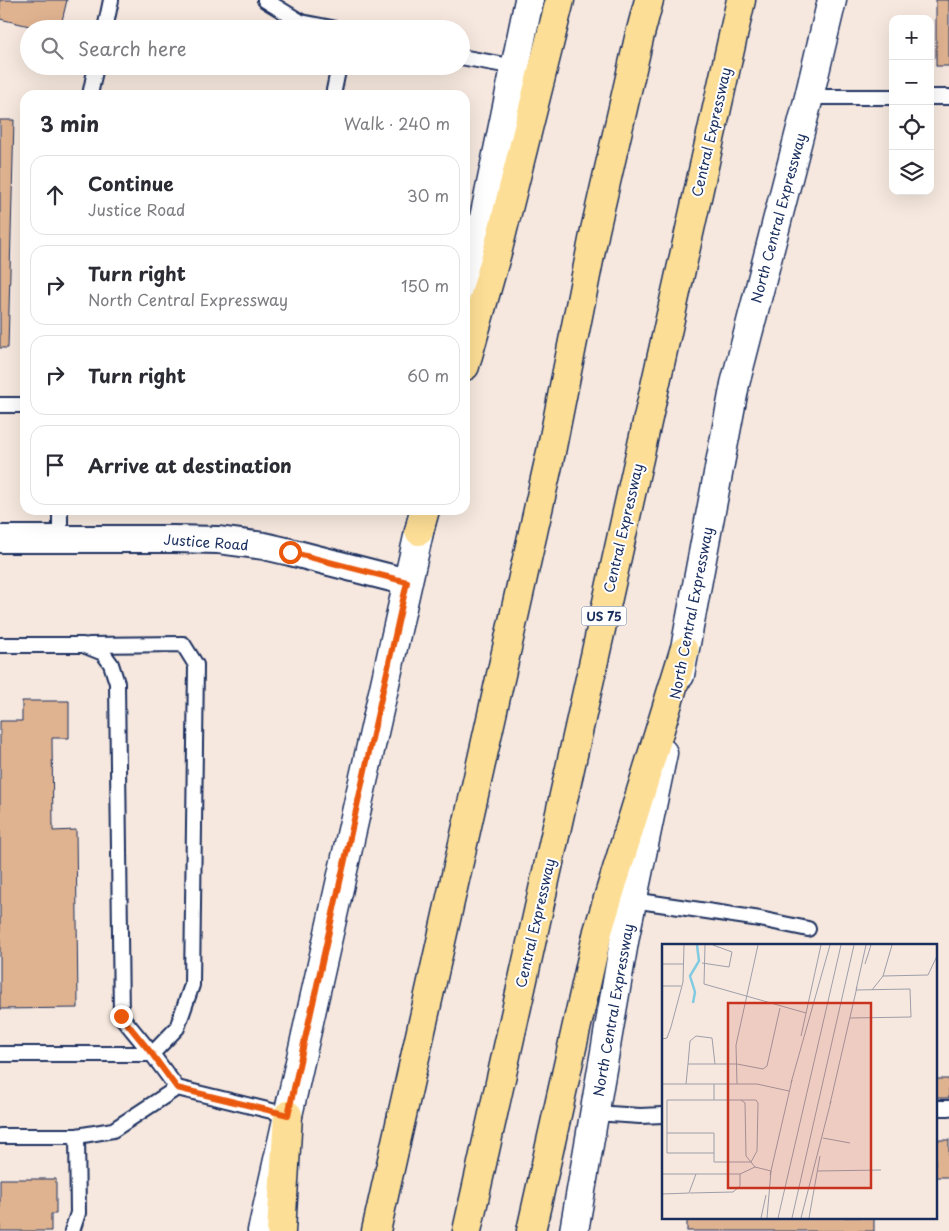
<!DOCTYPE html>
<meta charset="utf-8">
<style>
body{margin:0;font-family:"Playpen Sans",sans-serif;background:#f7f7f7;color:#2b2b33}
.controls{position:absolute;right:15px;top:15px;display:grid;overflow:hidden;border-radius:10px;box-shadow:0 5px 20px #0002}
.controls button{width:45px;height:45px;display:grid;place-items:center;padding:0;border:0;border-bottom:1px solid #e1e1e2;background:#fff;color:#2b2b33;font:25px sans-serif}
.stop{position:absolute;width:15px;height:15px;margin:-11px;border:4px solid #ea580c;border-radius:50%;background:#fff}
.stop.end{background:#ea580c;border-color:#fff;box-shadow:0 1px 5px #0008}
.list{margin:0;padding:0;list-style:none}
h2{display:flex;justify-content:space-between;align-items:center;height:65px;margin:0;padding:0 20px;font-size:21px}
h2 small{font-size:16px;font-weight:400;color:#7c7c81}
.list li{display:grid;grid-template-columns:32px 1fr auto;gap:15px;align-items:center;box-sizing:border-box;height:80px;margin:0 10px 10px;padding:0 10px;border:1px solid #e1e1e2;border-radius:15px}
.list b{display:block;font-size:19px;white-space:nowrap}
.list p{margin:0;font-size:16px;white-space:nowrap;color:#7c7c81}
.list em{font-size:16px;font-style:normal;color:#7c7c81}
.icon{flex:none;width:28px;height:28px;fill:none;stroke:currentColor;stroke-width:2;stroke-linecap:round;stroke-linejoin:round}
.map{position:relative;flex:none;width:949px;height:1231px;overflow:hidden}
.search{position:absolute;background:#fff;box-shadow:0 5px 20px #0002;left:20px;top:20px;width:450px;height:55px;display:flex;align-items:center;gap:12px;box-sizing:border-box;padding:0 18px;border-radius:28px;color:#7c7c81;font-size:19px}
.panel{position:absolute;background:#fff;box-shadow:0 5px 20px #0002;left:20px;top:90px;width:450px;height:425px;border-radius:15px}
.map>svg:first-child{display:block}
.building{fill:#e0b390;stroke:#1b2f5e}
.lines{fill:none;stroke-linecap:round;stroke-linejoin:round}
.lane-casing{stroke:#1b2f5e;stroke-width:18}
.street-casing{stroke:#1b2f5e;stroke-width:30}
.secondary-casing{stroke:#1b2f5e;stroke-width:31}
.highway-casing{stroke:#1b2f5e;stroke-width:31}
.lane{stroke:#fff;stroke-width:14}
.street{stroke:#fff;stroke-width:26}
.secondary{stroke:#fff;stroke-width:28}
.highway{stroke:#fdde96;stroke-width:28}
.route{stroke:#ea580c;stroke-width:6}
.labels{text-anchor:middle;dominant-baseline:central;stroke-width:4;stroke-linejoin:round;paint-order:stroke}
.shield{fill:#fff;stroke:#5f6d8e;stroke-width:1}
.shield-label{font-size:12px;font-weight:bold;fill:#1b2f5e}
.street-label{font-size:14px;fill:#1b2f5e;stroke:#fff}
.inset-river{fill:none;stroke:#81cae1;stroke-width:2.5}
.inset-road{fill:none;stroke:#9e9eab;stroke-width:1}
.view{fill:#c8321e;fill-opacity:0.15;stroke:#c8321e;stroke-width:2.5}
.inset-edge{fill:none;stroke:#1b2f5e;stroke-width:2.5}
</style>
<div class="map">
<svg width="949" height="1231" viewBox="0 0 949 1231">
<rect width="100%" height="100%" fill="#f6e8de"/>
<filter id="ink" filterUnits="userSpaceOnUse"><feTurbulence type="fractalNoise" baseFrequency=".02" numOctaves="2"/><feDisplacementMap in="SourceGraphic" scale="10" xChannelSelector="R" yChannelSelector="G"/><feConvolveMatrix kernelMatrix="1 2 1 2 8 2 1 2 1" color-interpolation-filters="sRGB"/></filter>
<g filter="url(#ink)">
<!-- building -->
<g class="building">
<polygon points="0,0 67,0 60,29 42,29 0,19"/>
<rect x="936" y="0" width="13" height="66"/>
<polygon points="0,120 14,120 8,348 0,348"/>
<polygon points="22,701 69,701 69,738 52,738 53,831 76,830 78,1008 0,1009 0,721 22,721"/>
<rect x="935" y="1079" width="14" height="19"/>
<rect x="935" y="1140" width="14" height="37"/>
<polygon points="0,1179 56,1179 56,1214 51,1214 51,1231 0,1231"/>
<rect x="687" y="1217" width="187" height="14"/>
</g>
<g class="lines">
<defs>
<g id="lane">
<polyline points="265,0 301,22 337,29"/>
<polyline points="105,29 111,0"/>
<polyline points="461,57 515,67"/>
<polyline points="90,95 96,66"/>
<polyline points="333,95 339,66"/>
<polyline points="809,97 893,97"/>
<polyline points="930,97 949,97"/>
<polyline points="0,405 25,405"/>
<polyline points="60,510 60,539"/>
<polyline points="0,645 83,645 103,653 111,664 117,683 121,1016 152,1054 177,1088 113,1130 77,1136 0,1136"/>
<polyline points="633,900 760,919 808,929"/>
<polyline points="0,1054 152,1054 177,1028 192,985 196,665 183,644 89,645"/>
<polyline points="177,1088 288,1115"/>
<polyline points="935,1108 949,1108"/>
<polyline points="595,1113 640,1116 663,1115"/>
<polyline points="72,1231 78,1213 77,1136"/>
</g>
<polyline id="street" points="0,539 173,539 218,540 264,546 290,552 407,582"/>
<g id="secondary">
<polyline points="465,310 529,0"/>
<polyline points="680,675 735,384 809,97 832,0"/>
<polyline points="262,1231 424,510"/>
<polyline points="574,1231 625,936 663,753"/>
</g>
<g id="highway">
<polyline points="465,366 498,249 560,0"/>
<polyline points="419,531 425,510"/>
<polyline points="281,1231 288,1115"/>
<polyline points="376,1231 551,452 595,230 639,38 649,0"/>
<polyline points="467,1231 741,0"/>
<polyline points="531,1231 598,931 684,651"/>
</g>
</defs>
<!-- lane casing -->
<use href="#lane" class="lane-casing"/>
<!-- street casing -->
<use href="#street" class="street-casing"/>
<!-- secondary casing -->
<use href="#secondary" class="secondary-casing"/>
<!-- highway casing -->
<use href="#highway" class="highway-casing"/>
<!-- lane -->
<use href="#lane" class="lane"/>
<!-- street -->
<use href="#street" class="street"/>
<!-- secondary -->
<use href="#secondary" class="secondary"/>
<!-- highway -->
<use href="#highway" class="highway"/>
</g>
</g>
<g class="lines" filter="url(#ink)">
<!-- route -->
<polyline class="route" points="121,1016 152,1054 177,1088 288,1115 407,582 290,552"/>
</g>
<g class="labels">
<!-- shield labels -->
<rect class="shield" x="581.5" y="606.5" width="45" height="19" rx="4"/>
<g class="shield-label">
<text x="604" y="616">US 75</text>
</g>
<!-- street labels -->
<g class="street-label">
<text transform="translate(711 132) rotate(-77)">Central Expressway</text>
<text transform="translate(778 218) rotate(-75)">North Central Expressway</text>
<text transform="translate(623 528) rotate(-77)">Central Expressway</text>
<text transform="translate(206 542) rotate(4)">Justice Road</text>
<text transform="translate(691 613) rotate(-79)">North Central Expressway</text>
<text transform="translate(535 923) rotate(-77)">Central Expressway</text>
<text transform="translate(613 1010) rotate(-80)">North Central Expressway</text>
</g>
</g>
<!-- overview -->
<g transform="translate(662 944)">
<rect width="275" height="275" fill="#f6e8de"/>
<path class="inset-river" d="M31,59L33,48L28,32L37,17L35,1"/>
<path class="inset-road" d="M43,1L42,40L144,69M40,19L67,23L70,8L51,1M0,20H22M203,20L209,1M221,32L266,31L275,12M0,42H19M194,46L204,1M210,46L221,32L230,1M188,74L249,73L248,45L194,46M139,92L159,1M0,95L5,94L9,83L21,38L22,1M53,120L50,94L34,92L28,97L26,120H75L101,125L105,122L118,64M129,139L168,1M0,140H95L127,147M24,140L26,120M75,140L74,101L96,1M168,160L195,43M5,189V156H52M161,194L188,199M52,209H5V189H52V218H89L95,207L96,159L94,156H79M93,223L109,227M156,227L219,226M0,230H34M108,231L130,136M28,249L71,248L78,242V230M0,250L27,249L34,230H78L93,223L84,212L83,159L79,156H52V140M99,274L104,251M105,274L109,227M116,274L179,1M130,274L192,1M139,274L169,157M147,274L158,212"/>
<path class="view" d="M66,59H209V244H66Z"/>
<rect width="275" height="275" class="inset-edge"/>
</g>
</svg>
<div class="controls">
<button>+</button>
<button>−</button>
<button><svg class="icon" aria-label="locate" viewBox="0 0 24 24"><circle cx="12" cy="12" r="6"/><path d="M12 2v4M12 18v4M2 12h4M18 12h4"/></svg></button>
<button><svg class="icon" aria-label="layers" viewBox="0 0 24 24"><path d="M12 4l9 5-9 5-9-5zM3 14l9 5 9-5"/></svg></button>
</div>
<div class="stop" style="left:290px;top:552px"></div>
<div class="stop end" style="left:121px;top:1016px"></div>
<div class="search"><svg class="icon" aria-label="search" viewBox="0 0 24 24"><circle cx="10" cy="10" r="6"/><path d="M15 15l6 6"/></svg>Search here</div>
<section class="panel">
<h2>3 min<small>Walk · 240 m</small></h2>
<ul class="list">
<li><svg class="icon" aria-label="ahead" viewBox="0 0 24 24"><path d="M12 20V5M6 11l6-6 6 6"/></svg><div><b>Continue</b><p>Justice Road</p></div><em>30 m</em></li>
<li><svg class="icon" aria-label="right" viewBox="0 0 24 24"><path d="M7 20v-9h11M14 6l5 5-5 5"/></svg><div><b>Turn right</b><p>North Central Expressway</p></div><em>150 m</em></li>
<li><svg class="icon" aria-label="right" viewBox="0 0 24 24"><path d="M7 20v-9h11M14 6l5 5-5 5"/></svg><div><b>Turn right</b></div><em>60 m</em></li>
<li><svg class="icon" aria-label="arrive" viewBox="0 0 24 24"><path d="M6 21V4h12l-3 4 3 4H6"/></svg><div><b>Arrive at destination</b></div></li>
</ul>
</section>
</div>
